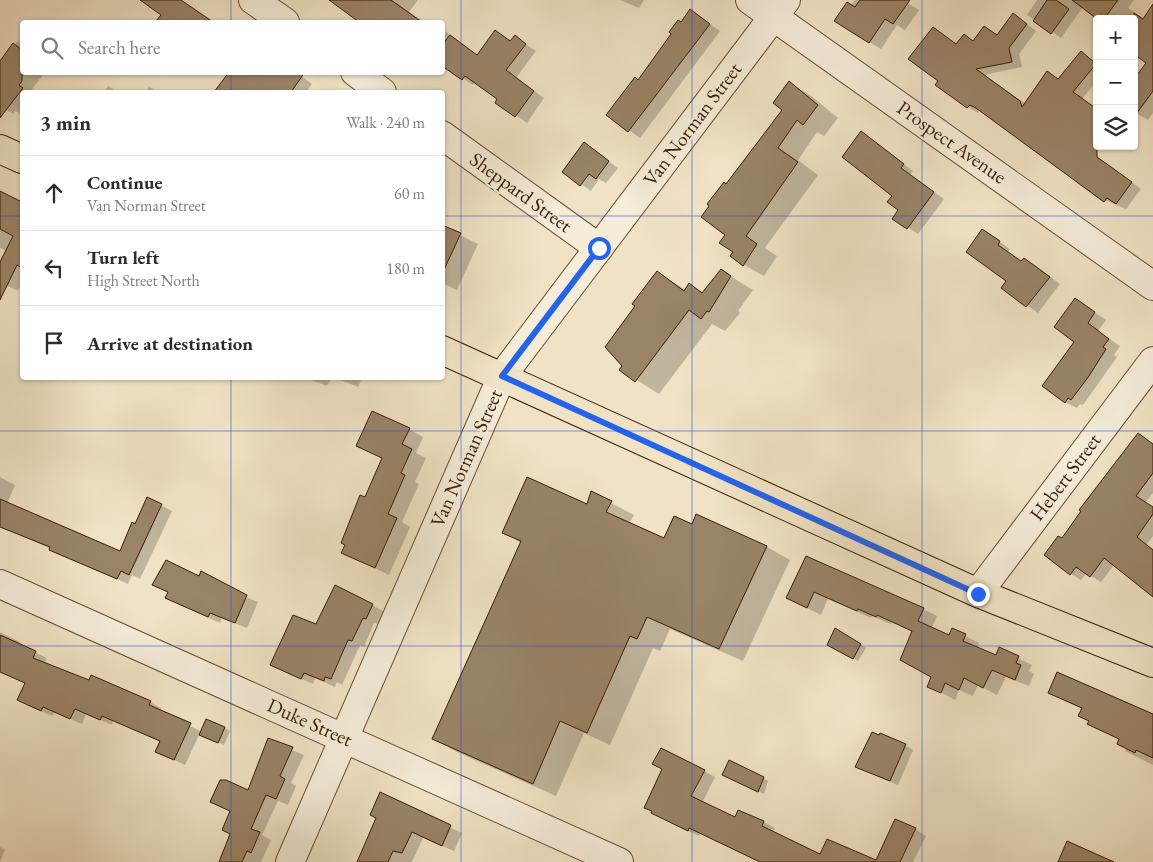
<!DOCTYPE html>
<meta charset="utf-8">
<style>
body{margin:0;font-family:"EB Garamond",serif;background:#f2f2f3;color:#2b2b33}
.controls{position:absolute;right:15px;top:15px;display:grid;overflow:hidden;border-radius:5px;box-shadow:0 1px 4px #0004}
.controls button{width:45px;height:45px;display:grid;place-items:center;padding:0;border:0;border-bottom:1px solid #e1e1e2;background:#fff;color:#2b2b33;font:25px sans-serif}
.stop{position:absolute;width:15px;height:15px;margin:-11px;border:4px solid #2563eb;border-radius:50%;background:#fff}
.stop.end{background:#2563eb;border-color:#fff;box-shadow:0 1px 5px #0008}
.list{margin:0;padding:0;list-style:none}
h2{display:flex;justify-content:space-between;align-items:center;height:65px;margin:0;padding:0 20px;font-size:21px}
h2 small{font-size:16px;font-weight:400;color:#7c7c81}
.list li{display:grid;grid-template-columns:32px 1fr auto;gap:15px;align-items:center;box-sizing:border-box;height:75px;padding:0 20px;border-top:1px solid #e1e1e2}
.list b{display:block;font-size:19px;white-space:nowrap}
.list p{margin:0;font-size:16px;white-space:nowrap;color:#7c7c81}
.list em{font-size:16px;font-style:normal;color:#7c7c81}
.icon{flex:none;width:28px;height:28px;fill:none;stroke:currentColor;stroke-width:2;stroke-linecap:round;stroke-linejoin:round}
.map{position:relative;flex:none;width:1153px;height:862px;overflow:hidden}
.search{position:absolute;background:#fff;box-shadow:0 1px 4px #0004;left:20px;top:20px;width:425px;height:55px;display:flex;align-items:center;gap:12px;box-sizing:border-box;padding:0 18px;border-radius:5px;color:#7c7c81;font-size:19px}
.panel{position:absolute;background:#fff;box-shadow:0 1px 4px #0004;left:20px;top:90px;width:425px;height:290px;border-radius:5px}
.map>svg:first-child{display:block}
.shadow{fill:#0003}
.building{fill:#998468;stroke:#3b1d03}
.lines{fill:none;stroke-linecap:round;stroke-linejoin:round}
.minor-casing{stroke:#684e34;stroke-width:30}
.major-casing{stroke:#3b1d03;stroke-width:30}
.minor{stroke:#f5edd9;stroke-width:28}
.major{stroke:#f0e3c5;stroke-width:28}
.route{stroke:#2563eb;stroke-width:6}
.grid{fill:none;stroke:#1d4ed8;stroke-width:1;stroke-opacity:0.55}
.labels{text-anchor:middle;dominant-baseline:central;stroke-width:4.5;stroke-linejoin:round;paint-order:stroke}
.street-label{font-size:20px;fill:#3b1d03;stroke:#f5edd9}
</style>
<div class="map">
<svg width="1153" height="862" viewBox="0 0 1153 862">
<rect width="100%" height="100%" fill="#f0e3c5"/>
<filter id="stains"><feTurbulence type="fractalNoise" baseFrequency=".004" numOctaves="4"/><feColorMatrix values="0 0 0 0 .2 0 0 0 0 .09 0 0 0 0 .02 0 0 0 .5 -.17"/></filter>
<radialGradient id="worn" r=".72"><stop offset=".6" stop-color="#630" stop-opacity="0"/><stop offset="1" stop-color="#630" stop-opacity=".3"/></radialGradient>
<!-- shadow -->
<g class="shadow">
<polygon points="159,0 181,0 214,22 168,22 161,17 163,14"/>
<polygon points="332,0 418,0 409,12 424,22 363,22"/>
<polygon points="620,0 644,0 639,8"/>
<polygon points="855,0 903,0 919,10 905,30 897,25 881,49 869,42 851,5"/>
<polygon points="1037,0 1134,0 1128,8 1144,19 1153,20 1153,113 1148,120 1134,112 1148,62 1134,19 1099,19 1083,7 1061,38 1027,15"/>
<polygon points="691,11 720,31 640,138 608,115 638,81"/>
<polygon points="1023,21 1036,31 1019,54 1022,67 984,75 1026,104 1059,80 1082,53 1097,63 1097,81 1082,99 1097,109 1097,146 1092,153 1141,189 1126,209 1105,200 980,110 978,113 968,107 939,81 933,28 957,45 964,36 974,41 985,27 998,36"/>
<polygon points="442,29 478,56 496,31 512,41 515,37 536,51 516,78 544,98 527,123 497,102 499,99 475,82 473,85 442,64"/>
<polygon points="18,41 22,44 22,72 45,72 30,92 22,92 22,110 20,113 15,111 13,114 0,106 0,64"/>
<polygon points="230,72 296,72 312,84 306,92 216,92"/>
<polygon points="789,83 810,95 838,118 824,136 817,132 798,160 818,175 765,248 777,256 764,276 744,265 734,252 726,234 727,185 784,110"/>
<polygon points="108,86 118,92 104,92"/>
<polygon points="149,87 159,92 146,92"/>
<polygon points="862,133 913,171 910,175 944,199 918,234 894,218 900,209"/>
<polygon points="584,144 618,168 606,183 599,179 591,191 563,171"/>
<polygon points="0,192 22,203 22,282 18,291 0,282 0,265 7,251 0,248"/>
<polygon points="442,226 478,244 457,290 442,283"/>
<polygon points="983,230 1010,249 1008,252 1022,262 1024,259 1035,265 1060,284 1038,313 1003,288 1008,281"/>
<polygon points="722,271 753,290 738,311 740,313 725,331 712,324 659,394 621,370 637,306 657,273 686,290 690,285 704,293"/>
<polygon points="1075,299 1106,320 1098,331 1120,346 1114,355 1117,357 1083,405 1080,404 1077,408 1065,402 1076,341"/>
<polygon points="306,378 332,378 327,386"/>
<polygon points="336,378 362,378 358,387"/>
<polygon points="409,429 423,437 416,453 426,458 415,482 419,484 402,522 410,527 389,575 343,552 383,459 358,445"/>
<polygon points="1138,434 1153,444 1153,493 1145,503 1153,508 1153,536 1147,544 1153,549 1153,594 1114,565 1101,582 1086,573 1081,580 1071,574 1062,539"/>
<polygon points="0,477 15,485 7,504 121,552 136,525 161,505 172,511 140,579 132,575 128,584 0,526"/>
<polygon points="592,493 634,515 629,524 664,540 693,526 697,516 767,547 790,560 743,661 670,629 660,651 653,648 610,745 584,733 556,796 457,752 434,739 521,543 504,533 588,506"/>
<polygon points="806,557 923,609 937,616 931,629 950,637 953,630 979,643 977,648 996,657 1000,649 1032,665 1029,671 1034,674 1029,686 1006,677 997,695 978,685 973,696 959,690 955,700 929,686 933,677 913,632 891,622 890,624 872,616 871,618 828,599 821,615 787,598"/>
<polygon points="200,578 258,602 247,628 222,618 220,623 178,604 169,593 154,585"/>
<polygon points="372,605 383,611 378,624 374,623 364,647 360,645 342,685 337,682 335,687 315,678 313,684 283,671 316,625"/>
<polygon points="835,630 866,648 858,661 829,644"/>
<polygon points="0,632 20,642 19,645 47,658 44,664 150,702 161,708 160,711 202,732 207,720 225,728 230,731 224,745 200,733 185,765 168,757 161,742 113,721 112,725 86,714 82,724 54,712 52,716 29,706 19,700 26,683 9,674 0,666"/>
<polygon points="1049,693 1153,716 1153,765 1125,751 1126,749 1120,739 1080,716 1083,709"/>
<polygon points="268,740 304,755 291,783 296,786 288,805 278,801 262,835 271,840 261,862 219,862 231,834 231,812 212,802 221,780 248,792"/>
<polygon points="905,745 913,750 898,785 865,771"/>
<polygon points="704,771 715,777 702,803 736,818 739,811 764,822 775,828 773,833 821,856 877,862 765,862 761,860 759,862 701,833 699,836 663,819"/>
<polygon points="729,777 763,778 768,781 764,794"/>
<polygon points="380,794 462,833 454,851 423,838 412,862 358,862 378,818"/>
<polygon points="915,829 926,836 913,862 877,862"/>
<polygon points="0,847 5,850 0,862"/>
</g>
<!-- building -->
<g class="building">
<polygon points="140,0 181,0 213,22 155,22 161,15"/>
<polygon points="329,0 391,0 422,22 359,22"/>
<polygon points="860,0 910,0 893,24 885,19 869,43 834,21 847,2 855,7"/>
<polygon points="1047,0 1056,0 1069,9 1051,34 1033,21"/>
<polygon points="1072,0 1118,0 1104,19 1097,19"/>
<polygon points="1153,4 1153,91 1134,117 1134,79 1146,63 1134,54 1134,13 1143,19"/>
<polygon points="690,9 710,24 628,132 606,115 635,77 638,80 671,34 669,32 678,20 681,22"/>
<polygon points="1013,13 1027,24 1009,48 1012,62 976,69 1020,101 1022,107 1047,71 1058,79 1081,51 1096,64 1073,92 1097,109 1097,157 1132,182 1116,204 1107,198 1104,202 976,108 970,105 967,108 935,85 938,81 908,59 933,27 956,44 964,34 973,41 984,26 997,35"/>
<polygon points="495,30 510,41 515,35 526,44 506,70 534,91 515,117 495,103 497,99 465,76 462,80 442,66 442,45 450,35 477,55"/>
<polygon points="13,43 22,50 22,81 19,85 23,88 0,118 0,61"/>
<polygon points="229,72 305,72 291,92 214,92"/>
<polygon points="789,81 818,105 803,125 797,120 778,148 798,162 746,236 757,244 743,266 730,256 733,252 719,243 725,235 701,217 709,206 707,204 724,182 726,184 782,110 773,103"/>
<polygon points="861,131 904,164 901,168 934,192 907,229 892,219 898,210 887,202 892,196 842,157"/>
<polygon points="584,142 609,161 596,179 589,174 580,186 562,172"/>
<polygon points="0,191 22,202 22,268 17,265 0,300 0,262 13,236 0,229"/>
<polygon points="442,225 461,233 442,274"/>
<polygon points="982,229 1000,241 998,245 1021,261 1024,258 1050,277 1026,307 1001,288 1006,281 966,252"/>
<polygon points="721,269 731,276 709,312 707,311 701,319 689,310 635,382 619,370 622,366 605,347 635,306 632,304 657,271 684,291 689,283 702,293"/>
<polygon points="1075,298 1095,312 1088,323 1109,339 1103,347 1106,349 1089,376 1071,400 1068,398 1065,403 1042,386 1074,342 1054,327"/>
<polygon points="372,411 410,428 402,444 412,449 401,473 405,475 388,514 397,518 375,568 341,553 345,545 341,543 360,495 365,497 382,458 356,446"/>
<polygon points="1138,433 1153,444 1153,473 1136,496 1153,507 1153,514 1137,537 1153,550 1153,597 1104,558 1090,577 1076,567 1070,575 1044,555 1058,536 1062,538 1081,511 1079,510"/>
<polygon points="527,477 587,504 591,491 612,501 606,512 664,538 674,516 692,524 696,514 767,546 719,649 647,617 637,639 630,636 587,733 560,721 533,784 432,739 521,541 502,533"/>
<polygon points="147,497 162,504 129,575 121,571 117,579 49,550 50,547 0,527 0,499 120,551 132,522 135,524"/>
<polygon points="806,556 924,608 918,621 949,635 952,628 966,634 963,641 996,655 999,647 1019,656 1016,663 1021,665 1015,680 992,670 983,688 964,678 959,690 945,683 941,693 927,687 931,677 900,660 912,631 877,615 876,617 858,609 857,611 814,592 807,608 786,598"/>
<polygon points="166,560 199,576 201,571 247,595 235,623 210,613 208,617 165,598 168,592 152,585"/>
<polygon points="335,585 373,604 366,619 363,618 352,641 348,640 331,679 325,677 324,681 304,673 301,679 270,665 293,615 316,624"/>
<polygon points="835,628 861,644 853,659 827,645"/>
<polygon points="0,635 36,651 33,658 89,680 91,675 151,701 149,705 191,723 174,760 155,752 160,741 102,716 100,720 75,709 70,719 43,707 41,711 17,700 25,683 0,672"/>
<polygon points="1057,672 1153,714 1153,758 1136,750 1135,753 1117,744 1119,739 1087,724 1089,721 1078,716 1082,708 1048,693"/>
<polygon points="206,719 225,727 218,743 199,735"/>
<polygon points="872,732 879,735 880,733 906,744 890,781 855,767"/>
<polygon points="268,738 293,747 280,776 285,779 276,799 266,795 251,829 260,832 251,853 247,851 242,862 219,862 230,834 222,830 230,811 210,802 220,780 226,780 248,790"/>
<polygon points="661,748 705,770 691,796 735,817 738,810 764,821 762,826 820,854 827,839 876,860 895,819 916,828 900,862 760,862 689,828 688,831 651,813 652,811 644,808 662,769 652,764"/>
<polygon points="729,760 764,777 758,792 722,775"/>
<polygon points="380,792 451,825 442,846 412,832 402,853 393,851 388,862 357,862 376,818 370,815"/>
<polygon points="1067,841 1114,862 1058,862"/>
</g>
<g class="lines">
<defs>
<g id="minor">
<polyline points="253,0 285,22"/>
<polyline points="750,0 1153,286"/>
<polyline points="355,72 382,92"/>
<polyline points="442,135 599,248"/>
<polyline points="0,584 619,862"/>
<polyline points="978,593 1153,361"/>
<polyline points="290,862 502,376 786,0"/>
</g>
<g id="major">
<polyline points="0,149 22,159"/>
<polyline points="442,350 978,593 1153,663"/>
</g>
</defs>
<!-- minor casing -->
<use href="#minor" class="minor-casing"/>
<!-- major casing -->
<use href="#major" class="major-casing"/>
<!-- minor -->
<use href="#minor" class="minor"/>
<!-- major -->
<use href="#major" class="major"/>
</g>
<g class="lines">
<!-- route -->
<polyline class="route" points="599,248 502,376 978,594"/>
</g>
<!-- grid -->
<path class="grid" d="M231,0V22M461,0V862M692,0V862M922,0V862M231,72V92M0,216H22M442,216H1153M231,378V862M0,431H1153M0,646H1153"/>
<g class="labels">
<!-- street labels -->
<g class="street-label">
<text transform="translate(692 124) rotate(-53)">Van Norman Street</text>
<text transform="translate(952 142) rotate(35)">Prospect Avenue</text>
<text transform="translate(521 192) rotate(36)">Sheppard Street</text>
<text transform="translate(466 458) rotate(-66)">Van Norman Street</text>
<text transform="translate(1065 477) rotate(-53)">Hebert Street</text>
<text transform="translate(310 722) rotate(24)">Duke Street</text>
</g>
</g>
<rect width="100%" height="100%" filter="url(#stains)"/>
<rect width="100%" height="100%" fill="url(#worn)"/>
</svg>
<div class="controls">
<button>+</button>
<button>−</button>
<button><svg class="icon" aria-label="layers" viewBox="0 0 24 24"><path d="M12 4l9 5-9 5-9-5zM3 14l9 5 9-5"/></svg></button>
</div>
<div class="stop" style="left:599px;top:248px"></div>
<div class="stop end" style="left:978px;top:594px"></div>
<div class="search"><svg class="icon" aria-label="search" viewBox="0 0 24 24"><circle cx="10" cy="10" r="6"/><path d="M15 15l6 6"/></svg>Search here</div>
<section class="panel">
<h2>3 min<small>Walk · 240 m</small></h2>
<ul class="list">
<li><svg class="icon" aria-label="ahead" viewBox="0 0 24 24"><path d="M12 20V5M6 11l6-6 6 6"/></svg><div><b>Continue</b><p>Van Norman Street</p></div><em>60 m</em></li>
<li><svg class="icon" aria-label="left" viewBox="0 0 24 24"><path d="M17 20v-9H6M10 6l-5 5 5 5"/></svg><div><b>Turn left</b><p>High Street North</p></div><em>180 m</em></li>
<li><svg class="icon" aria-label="arrive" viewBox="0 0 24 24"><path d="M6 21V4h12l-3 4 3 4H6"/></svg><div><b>Arrive at destination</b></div></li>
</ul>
</section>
</div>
